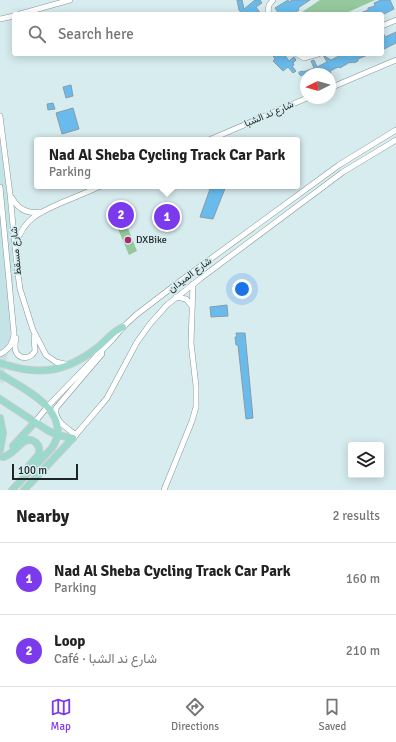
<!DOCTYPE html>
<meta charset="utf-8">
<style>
body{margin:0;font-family:Signika,Vazirmatn,sans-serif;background:#f2f2f2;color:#222}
.controls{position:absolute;right:12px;bottom:12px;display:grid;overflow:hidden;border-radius:4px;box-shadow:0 2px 10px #0003}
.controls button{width:36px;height:36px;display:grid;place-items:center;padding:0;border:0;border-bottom:1px solid #e0e0e0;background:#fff;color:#222;font:20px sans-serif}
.compass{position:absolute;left:300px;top:68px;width:36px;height:36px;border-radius:50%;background:#fff;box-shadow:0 2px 10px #0003;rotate:265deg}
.scale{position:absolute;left:12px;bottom:10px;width:66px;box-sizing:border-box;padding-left:4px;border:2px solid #1d2526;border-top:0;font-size:11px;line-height:14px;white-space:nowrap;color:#1d2526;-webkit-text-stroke:3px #d7ecef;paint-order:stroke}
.you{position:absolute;left:242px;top:289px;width:14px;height:14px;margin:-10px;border:3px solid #fff;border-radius:50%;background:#1a73e8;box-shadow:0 0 0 6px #1a73e833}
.badge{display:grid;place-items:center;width:26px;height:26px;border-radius:50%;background:#7c3aed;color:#fff;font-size:13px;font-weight:700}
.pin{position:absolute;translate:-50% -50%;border:2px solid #fff;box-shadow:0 1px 4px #0006}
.popup{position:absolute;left:34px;top:137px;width:266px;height:52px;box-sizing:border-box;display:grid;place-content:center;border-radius:4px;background:#fff;filter:drop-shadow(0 1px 3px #0005);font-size:13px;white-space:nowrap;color:#767676}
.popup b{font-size:15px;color:#222}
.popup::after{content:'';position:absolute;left:50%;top:100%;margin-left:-8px;border:8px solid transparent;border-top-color:#fff}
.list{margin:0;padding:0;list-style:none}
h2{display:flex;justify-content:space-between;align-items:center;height:52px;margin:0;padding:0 16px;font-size:17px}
h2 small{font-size:13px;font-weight:400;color:#767676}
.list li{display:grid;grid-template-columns:26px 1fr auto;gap:12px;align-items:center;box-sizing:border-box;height:72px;padding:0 16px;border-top:1px solid #e0e0e0}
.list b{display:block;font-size:15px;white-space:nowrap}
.list p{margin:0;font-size:13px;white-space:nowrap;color:#767676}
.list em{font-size:13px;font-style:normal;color:#767676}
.icon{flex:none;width:22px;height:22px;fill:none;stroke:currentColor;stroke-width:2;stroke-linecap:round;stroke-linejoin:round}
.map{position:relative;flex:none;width:396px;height:490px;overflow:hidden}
.search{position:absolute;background:#fff;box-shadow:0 2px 10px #0003;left:12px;right:12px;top:12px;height:44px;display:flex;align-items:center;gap:10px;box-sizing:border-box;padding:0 14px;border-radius:4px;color:#767676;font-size:15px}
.sheet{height:196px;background:#fff}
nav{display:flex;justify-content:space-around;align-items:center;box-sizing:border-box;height:56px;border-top:1px solid #e0e0e0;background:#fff;font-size:11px;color:#767676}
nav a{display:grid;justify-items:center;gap:2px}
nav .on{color:#7c3aed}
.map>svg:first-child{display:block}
.built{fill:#c4e3e7}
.green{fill:#95c89d}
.building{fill:#68bbec;stroke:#8c9ba5}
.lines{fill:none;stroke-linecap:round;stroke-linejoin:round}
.minor-casing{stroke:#83979a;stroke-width:6}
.major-casing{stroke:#c9cbcb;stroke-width:8}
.minor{stroke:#fff;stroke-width:5}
.major{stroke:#9ad9cc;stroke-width:6}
.poi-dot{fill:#ad276e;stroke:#d7ecef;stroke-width:1.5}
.labels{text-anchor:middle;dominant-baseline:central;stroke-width:3.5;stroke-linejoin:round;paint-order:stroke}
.street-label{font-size:10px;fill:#1d2526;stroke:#d7ecef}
.poi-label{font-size:10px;fill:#1d2526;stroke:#d7ecef;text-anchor:start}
</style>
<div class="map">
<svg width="396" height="490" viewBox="0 0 396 490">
<rect width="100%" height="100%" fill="#d7ecef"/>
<!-- built -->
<polygon class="built" points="0,137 7,194 14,272 10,338 3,384 0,382"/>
<!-- green -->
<g class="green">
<polygon points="320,0 375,0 344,14 299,14"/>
<polygon points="127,226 137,251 129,255 118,229"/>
</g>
<!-- building -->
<g class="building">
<polygon points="237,0 242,0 244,9 255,0 260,0 262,3 256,7 261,14 242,14 239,10"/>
<polygon points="288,0 289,2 292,0 310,0 298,8 299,10 293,14 279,14 275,8"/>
<polygon points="381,0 390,0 394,9 382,15 382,12 378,14 358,14 368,10 368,8 375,6 374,3"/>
<polygon points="382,30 385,37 396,32 396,43 382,50"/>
<polygon points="272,54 284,54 289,61 294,57 296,60 293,63 294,65 292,66 296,71 293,73 288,67 283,71 273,61 275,59"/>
<polygon points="343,54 370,54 358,59 358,61 354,63 353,62 350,63 350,62 340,68 339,67 336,68 330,71 331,73 329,74 304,74 301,76 299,74 299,72 303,71 303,72 314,68 311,61 314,60 317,67 327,62 323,55 331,60"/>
<polygon points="71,85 73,96 66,98 63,87"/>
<polygon points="53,103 55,109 48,110 47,104"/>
<polygon points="73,108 79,129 62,134 56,113"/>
<polygon points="211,186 226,186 213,219 200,217"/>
<polygon points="125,207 129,218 118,223 113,212"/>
<polygon points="227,305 228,316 211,317 210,307"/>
<polygon points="236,333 245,333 253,418 246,419 238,345 236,345 235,337 237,337"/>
</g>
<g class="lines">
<defs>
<g id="minor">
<polyline points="20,14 70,0"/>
<polyline points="270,14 268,11 269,5 273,0"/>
<polyline points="0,19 14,16"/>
<polyline points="382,26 396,20"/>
<polyline points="297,54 304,58 318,54"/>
<polyline points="330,88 396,60"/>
<polyline points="0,116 10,194 17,267 20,289 33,330 46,355 56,362 69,365"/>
<polyline points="209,140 307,98"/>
<path d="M0,187L14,334C13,344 9,350 0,354"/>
<path d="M12,198C18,209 27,214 40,212"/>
<path d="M16,244C24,218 40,212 63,202C76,197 89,191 101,186"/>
<polyline points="176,297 186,299 192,306"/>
<path d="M16,338C15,343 14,348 16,352C21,361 31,358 35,351L34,337"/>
<polyline points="35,422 48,406 113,339 123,327 136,315 179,282 339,165 396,130"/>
<path d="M76,435C67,428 54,421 56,408L102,354"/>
<polyline points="73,438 97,410 107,398 137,342 150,324 167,305 201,278 343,172 396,140"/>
<polyline points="164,490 192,421 196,407 196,386 191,343 193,284"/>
</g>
<g id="major">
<path d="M0,363C38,376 65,373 97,348C106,341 113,331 123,327"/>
<path d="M0,374C24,389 75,412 52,448L12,490"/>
<polyline points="0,399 47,430 57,435 73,438"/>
<polyline points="0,418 3,433 0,450"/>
<polyline points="13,446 35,422"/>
<path d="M3,457C15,455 24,433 35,442C39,445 40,449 39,454L28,467L26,475"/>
<polyline points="24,490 73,438"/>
</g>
</defs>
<!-- minor casing -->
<use href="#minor" class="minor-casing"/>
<!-- major casing -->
<use href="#major" class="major-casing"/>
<!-- minor -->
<use href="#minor" class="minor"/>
<!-- major -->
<use href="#major" class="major"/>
</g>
<!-- markers -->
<circle class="poi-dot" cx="128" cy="240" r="4"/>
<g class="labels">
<!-- street labels -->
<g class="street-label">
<text transform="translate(269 114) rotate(-23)">شارع ند الشبا</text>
<text transform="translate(16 251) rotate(-95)">شارع مسقط</text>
<text transform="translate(190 275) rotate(-37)">شارع الميدان</text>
</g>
<!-- poi labels -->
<g class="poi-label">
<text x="136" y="240">DXBike</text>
</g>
</g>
</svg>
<div class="controls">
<button><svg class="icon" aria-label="layers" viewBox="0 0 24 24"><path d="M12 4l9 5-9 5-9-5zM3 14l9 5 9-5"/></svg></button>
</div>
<svg class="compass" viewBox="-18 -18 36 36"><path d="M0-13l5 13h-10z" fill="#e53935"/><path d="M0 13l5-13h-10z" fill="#767676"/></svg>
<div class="scale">100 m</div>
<div class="you"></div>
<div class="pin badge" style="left:167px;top:217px">1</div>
<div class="popup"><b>Nad Al Sheba Cycling Track Car Park</b>Parking</div>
<div class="pin badge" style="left:121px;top:215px">2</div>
<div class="search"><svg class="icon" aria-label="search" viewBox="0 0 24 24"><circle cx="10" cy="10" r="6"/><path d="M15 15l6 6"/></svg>Search here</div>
</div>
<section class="sheet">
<h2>Nearby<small>2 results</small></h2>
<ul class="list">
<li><span class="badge">1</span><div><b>Nad Al Sheba Cycling Track Car Park</b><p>Parking</p></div><em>160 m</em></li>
<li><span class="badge">2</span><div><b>Loop</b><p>Café · شارع ند الشبا</p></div><em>210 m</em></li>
</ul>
</section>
<nav>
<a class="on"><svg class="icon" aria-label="map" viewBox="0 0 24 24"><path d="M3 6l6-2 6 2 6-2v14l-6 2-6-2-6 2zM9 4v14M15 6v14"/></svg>Map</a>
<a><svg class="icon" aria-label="directions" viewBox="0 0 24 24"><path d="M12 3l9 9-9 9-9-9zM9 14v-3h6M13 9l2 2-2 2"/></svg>Directions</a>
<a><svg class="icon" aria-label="saved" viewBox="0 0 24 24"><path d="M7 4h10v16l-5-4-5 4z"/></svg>Saved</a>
</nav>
